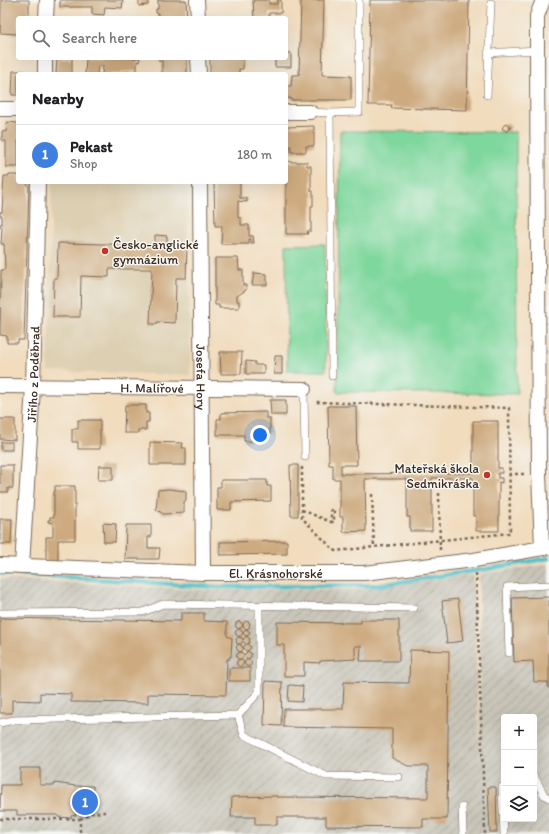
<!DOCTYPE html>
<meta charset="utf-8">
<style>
body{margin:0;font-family:Itim,sans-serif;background:#f6f6f6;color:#202124}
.controls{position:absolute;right:12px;bottom:12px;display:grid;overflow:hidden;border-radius:4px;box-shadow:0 4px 16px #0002}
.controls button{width:36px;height:36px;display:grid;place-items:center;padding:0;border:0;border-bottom:1px solid #e0e0e0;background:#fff;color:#202124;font:20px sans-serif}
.you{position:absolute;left:260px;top:435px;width:14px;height:14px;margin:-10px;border:3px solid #fff;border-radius:50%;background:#1a73e8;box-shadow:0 0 0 6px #1a73e833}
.badge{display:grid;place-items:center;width:26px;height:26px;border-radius:50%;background:#7c3aed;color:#fff;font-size:13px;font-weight:700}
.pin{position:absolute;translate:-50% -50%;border:2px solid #fff;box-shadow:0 1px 4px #0006}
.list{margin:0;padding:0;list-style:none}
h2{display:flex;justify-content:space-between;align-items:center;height:52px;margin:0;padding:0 16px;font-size:17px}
h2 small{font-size:13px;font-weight:400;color:#757577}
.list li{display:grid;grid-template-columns:26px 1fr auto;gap:12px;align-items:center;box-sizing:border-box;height:60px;padding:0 16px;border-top:1px solid #e0e0e0}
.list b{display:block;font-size:15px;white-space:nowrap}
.list p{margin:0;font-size:13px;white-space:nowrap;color:#757577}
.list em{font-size:13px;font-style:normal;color:#757577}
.icon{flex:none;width:22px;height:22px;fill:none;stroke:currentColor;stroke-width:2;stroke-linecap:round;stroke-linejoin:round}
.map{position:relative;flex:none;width:549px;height:834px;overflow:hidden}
.search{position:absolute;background:#fff;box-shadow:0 4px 16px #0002;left:16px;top:16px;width:272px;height:44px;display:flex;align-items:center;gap:10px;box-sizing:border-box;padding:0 14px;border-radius:4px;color:#757577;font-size:15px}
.panel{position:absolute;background:#fff;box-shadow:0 4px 16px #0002;left:16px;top:72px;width:272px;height:112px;border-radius:4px}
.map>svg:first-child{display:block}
.built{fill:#ddcfb1}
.industrial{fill:url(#industrial-furrows);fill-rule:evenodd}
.green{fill:#7ed79c;stroke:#5c805d}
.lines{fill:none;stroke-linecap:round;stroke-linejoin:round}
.stream{stroke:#53c0ca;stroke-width:4.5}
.building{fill:#cdaa7f}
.service-casing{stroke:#7b6856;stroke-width:8}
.minor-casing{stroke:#7b6856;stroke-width:16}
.path{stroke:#7b6856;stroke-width:2.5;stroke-dasharray:3 3;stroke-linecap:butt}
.service{stroke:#fff;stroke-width:7}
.minor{stroke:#fff;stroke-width:14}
.poi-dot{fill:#c8321e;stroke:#f6f6f2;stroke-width:1.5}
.labels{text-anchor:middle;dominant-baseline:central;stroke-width:3;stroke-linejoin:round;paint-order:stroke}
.poi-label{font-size:13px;fill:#3b2a1e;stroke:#f6f6f2;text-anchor:start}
.street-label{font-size:13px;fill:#3b2a1e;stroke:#f6f6f2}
</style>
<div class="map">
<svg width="549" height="834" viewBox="0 0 549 834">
<defs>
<pattern id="industrial-furrows" width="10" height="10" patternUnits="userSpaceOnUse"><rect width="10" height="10" fill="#c8c4b8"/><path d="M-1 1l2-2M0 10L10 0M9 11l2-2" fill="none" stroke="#a49f95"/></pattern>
</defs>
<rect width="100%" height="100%" fill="#f6f6f2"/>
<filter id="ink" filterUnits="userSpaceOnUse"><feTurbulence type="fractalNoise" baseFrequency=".025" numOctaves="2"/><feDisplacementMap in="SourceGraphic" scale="8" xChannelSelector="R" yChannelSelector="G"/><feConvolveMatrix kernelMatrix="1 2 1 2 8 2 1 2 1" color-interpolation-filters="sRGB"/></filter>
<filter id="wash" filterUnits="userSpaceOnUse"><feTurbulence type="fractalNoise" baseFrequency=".012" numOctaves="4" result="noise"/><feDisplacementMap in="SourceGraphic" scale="16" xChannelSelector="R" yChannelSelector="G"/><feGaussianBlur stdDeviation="0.9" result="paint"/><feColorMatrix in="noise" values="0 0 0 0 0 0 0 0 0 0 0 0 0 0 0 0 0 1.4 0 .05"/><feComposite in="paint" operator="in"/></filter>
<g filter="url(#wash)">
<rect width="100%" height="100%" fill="#f1dcbd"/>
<!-- built -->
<polygon class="built" points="52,182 187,182 190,375 48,371"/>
<!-- industrial -->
<path class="industrial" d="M549,564V834H0V579L203,590L361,589L473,575L480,767L479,574ZM504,717H534V819H504Z"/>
<!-- green -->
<g class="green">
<polygon points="340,131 516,132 517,394 337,392"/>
<polygon points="325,244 326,371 287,371 286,245"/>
</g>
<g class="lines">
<!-- stream -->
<polyline class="stream" points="0,573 218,587 379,585 487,569 549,558"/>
</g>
<g id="blocks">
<!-- building -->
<g class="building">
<polygon points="1,0 29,0 29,18 18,18 18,34 0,33"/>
<polygon points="60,0 123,0 122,8 105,7 104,15 92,14 92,7 60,7"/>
<polygon points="139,0 148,0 148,5 139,6"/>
<polygon points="158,0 186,0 187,18 158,18 158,13 156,13 156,9 158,9"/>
<polygon points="253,0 269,0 269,4 277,4 278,0 281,0 281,13 269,13 269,18 254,18"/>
<polygon points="301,0 324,0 322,75 351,76 351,100 291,100 291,98 286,98 286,86 291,86 292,75 299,75"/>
<polygon points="370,0 469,0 467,110 391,108 392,105 368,105"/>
<polygon points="286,53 291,53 291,67 275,67 275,59 286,58"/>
<polygon points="57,58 72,58 72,74 56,74"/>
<polygon points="86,58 140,58 139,62 137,61 137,71 122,72 122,74 102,74 103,66 98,66 97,74 85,74"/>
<polygon points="159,58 187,58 187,74 162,74 162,61 159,61"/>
<polygon points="210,58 242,58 243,59 243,69 239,69 239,74 210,74"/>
<polygon points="13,71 25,71 25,74 18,74 18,95 12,95"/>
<polygon points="7,122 18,123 18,167 6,167 6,141 2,141 2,131 6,132"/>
<polygon points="506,123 511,127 507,132 502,128"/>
<polygon points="314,126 314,146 306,146 306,152 291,152 291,146 286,146 286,127"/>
<polygon points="288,160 290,162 307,162 307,166 311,166 311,191 313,191 313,206 311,206 311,231 307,231 308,234 286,234 286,161"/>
<polygon points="9,175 18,175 18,182 27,182 27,185 29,185 24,340 18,340 18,343 7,343 7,336 0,335 1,270 4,270 5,268 4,244 1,244 2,227 0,227 0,224 2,224 2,216 0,216 0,212 2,212 4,176 9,176"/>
<polygon points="214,182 240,182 240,198 247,198 247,202 238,201 238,218 241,218 241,225 249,225 249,236 253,236 254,243 251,243 251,239 249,239 249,244 221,244 222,226 215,226"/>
<polygon points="155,235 167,236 167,245 187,246 186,278 176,278 175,323 157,322 157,324 150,324 152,269 109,269 109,277 81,276 80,317 53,317 54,278 57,278 58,243 155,245"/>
<polygon points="215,258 238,258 239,270 243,270 243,285 246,285 246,290 237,296 237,301 239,301 239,308 219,308 219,305 215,305"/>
<polygon points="254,273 267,274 267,285 252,285"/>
<polygon points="220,352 242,352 241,374 221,374"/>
<polygon points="275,356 282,356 282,374 274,374"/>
<polygon points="246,361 255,362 255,365 264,365 264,374 246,374"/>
<polygon points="270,400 286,400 286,415 271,415"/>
<polygon points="125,405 146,405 146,413 149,413 149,422 146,422 146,430 138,430 138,433 124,433"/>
<polygon points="328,406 356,406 357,465 341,465 341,474 473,473 473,421 498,421 498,468 502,468 502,473 498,473 498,478 502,478 502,483 499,482 499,531 476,531 476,516 473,516 473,478 432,478 432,531 410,531 410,517 407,517 407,479 365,479 366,531 343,532 343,517 340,517 340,479 333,479 333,465 329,465"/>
<polygon points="266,412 266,418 270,418 270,434 259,434 259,441 244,441 244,435 217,435 217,419 221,419 221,413"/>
<polygon points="0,419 15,419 15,440 0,439"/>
<polygon points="78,420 100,420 100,449 78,449 78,442 72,442 72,429 78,429"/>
<rect x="1" y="442" width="11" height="8"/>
<polygon points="150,442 183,443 182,448 186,448 186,465 150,465"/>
<polygon points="0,465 13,465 13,488 8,488 8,492 0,492"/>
<polygon points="290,465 298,465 298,516 291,516"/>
<polygon points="99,466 113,466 113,480 98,480"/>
<polygon points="221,480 267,480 267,486 271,486 271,501 231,502 231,510 217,510 217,487 221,487"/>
<polygon points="55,486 75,486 75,540 58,540 58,562 46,562 46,537 53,537 53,523 48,522 48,520 50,520 50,517 54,517 54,492 55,492"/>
<polygon points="169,489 186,491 186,500 184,502 184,513 163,514 156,509 158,490"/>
<polygon points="0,519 12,519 11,544 0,544"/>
<polygon points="103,523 116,524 115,542 104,542"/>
<polygon points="126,525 151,525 151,537 148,537 148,548 160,548 159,559 125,559"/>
<polygon points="287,541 287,554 220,555 220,542"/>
<polygon points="549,597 549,688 548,688 548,682 534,682 533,661 514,662 512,598"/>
<polygon points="458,599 463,641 447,643 442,601"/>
<polygon points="181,613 204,613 204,621 227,622 227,636 232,638 231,657 229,657 229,660 227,659 226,695 148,694 148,703 71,702 71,694 40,693 40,701 12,700 12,713 0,713 0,618 181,621"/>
<polygon points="361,620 399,620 399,661 360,661 361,646 355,646 355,659 320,661 320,663 304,662 304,676 284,676 284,645 277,645 277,622 361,623"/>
<polygon points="245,621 249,622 250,624 249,628 246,629 250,632 249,635 246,636 250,639 249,643 247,644 251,647 250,649 247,651 251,653 251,657 247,659 244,656 242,659 238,659 236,657 237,654 241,652 244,655 247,652 244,648 241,652 238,651 236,647 239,644 241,645 243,648 246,644 243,641 241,644 237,644 236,639 239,637 242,638 243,640 246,636 243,633 241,636 237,636 235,632 238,629 240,629 243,633 246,629 243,627 243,625"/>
<circle cx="239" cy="625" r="3.5"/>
<polygon points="410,650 449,651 447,819 423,819 423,827 326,826 326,817 277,817 277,825 255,825 255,817 231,817 232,797 277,796 277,797 428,798 428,766 408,766 392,758 392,729 283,727 284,709 343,709 344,682 409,683"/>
<circle cx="240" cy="663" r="3.5"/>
<circle cx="248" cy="663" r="3.5"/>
<rect x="229" y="668" width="21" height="13"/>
<polygon points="265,681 282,682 281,726 264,725"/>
<polygon points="289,685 303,686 302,702 288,701"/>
<polygon points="20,768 40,768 40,785 55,785 55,783 76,786 93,786 92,806 76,806 76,815 71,816 71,818 58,817 58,815 17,815 17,811 0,811 1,785 20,785"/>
<polygon points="488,787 496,787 497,832 490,832"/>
</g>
</g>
</g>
<g filter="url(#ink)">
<use href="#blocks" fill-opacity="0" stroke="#7b6856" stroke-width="1"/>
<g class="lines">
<defs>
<g id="service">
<polyline points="488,53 537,50"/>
<polyline points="487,95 491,3"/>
<polyline points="310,112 330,113 332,376"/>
<polyline points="330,113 359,112 359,0"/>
<polyline points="304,389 305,457"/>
<polyline points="0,613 143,612 163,604 414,608"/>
<polyline points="509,653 507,587 549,585"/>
<polyline points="238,715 259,692 259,606"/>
<polyline points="0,723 14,720 238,715 244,735 326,776 399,777"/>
<polyline points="534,776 544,795 549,798"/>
<polyline points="502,787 504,834"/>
<polyline points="462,807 463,834"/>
</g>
<g id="minor">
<polyline points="197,0 198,18"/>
<polyline points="46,18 47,0"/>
<polyline points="198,58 199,74"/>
<polyline points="45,74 45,58"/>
<polyline points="0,109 18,109"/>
<polyline points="286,112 310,112"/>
<path id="s1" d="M200,182L203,573"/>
<path id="s2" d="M0,386L304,389"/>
<polyline points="542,547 539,474 537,50 537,16 543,0"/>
<path id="s3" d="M0,565L203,573H364L474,560L549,547"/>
<path id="s4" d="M22,566L33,387L38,182"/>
</g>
</defs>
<!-- service casing -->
<use href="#service" class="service-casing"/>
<!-- minor casing -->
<use href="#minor" class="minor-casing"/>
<!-- path -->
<g class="path">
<polyline points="302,467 302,518 335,551 510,533 509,408 315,402"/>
<polyline points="509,474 526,474"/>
<polyline points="439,493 440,550"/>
<polyline points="372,494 374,547"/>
<polyline points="302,510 331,522 331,510 334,509 334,522 331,522"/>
<polyline points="476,573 485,834"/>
<polyline points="0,819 80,819 80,834"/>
<polyline points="80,819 91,813 105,812"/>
</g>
<!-- service -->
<use href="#service" class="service"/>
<!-- minor -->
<use href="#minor" class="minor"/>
</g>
</g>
<!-- markers -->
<g class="poi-dot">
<circle cx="105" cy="251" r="4"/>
<circle cx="487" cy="475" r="4"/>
</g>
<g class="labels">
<!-- poi labels -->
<g class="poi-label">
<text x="113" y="244">Česko-anglické<tspan x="113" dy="15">gymnázium</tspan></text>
<text x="479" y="468" text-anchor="end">Mateřská škola<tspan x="479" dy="15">Sedmikráska</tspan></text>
</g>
<!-- street labels -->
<g class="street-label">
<text stroke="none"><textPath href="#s4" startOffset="192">Jiřího z Poděbrad</textPath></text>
<text stroke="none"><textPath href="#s1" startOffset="195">Josefa Hory</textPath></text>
<text stroke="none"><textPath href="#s2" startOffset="152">H. Malířové</textPath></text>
<text stroke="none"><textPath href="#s3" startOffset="276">El. Krásnohorské</textPath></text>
</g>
</g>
</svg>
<div class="controls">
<button>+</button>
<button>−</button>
<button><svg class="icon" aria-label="layers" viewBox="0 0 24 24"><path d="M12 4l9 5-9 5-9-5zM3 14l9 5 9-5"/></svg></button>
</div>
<div class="you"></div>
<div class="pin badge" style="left:85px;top:802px;background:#3f7fe0">1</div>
<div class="search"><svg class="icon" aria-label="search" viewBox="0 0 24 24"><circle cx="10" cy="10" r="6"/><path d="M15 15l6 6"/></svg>Search here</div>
<section class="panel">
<h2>Nearby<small></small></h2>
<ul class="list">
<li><span class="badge" style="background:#3f7fe0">1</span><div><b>Pekast</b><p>Shop</p></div><em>180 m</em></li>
</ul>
</section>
</div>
